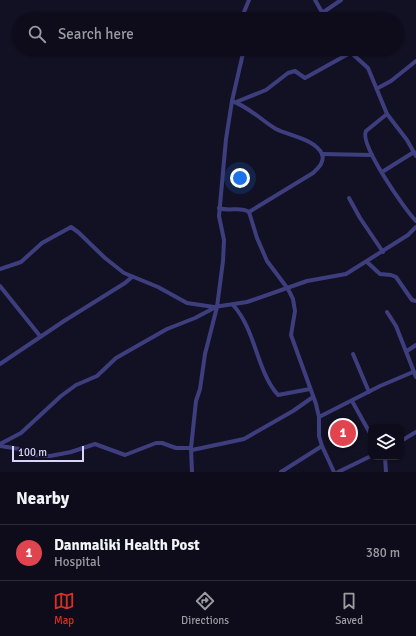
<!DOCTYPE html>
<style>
body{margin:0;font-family:Signika,sans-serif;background:#1c1a27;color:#f1f3f6}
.controls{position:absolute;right:12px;bottom:12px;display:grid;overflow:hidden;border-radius:8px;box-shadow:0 1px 3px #0004}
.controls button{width:36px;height:36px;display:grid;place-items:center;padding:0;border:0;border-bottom:1px solid #2e2c39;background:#0e0c1a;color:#f1f3f6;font:20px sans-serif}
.scale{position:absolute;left:12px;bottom:10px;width:72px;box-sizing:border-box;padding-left:4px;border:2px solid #d8d5fc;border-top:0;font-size:11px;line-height:14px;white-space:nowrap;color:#d8d5fc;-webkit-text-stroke:3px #121023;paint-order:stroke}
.you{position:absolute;left:240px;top:178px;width:14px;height:14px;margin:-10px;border:3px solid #fff;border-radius:50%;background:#1a73e8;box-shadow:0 0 0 6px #1a73e833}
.badge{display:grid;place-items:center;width:26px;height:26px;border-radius:50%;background:#d93025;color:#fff;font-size:13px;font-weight:700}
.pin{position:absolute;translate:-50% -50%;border:2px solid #fff;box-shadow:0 1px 4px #0006}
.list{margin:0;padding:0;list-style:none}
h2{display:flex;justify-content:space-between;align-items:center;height:52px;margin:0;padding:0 16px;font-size:17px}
h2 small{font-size:13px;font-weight:400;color:#9b9ba2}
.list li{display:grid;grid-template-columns:26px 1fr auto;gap:12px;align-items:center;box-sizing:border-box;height:56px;padding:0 16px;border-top:1px solid #2e2c39}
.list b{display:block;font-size:15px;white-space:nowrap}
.list p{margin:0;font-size:13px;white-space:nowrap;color:#9b9ba2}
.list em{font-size:13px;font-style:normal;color:#9b9ba2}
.icon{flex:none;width:22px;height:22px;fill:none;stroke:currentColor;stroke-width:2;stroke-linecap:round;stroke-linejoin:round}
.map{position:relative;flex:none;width:416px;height:472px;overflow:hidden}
.search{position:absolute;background:#0e0c1a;box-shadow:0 1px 3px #0004;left:12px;right:12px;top:12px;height:44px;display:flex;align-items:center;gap:10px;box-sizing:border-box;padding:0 14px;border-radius:22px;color:#9b9ba2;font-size:15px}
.sheet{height:108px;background:#0e0c1a}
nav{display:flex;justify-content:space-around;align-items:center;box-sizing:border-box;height:56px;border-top:1px solid #2e2c39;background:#0e0c1a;font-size:11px;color:#9b9ba2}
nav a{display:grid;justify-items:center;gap:2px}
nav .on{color:#d93025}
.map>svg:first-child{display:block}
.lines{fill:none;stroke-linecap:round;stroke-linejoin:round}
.street{stroke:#3e3e7f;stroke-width:4}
</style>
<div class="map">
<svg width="416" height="472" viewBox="0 0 416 472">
<rect width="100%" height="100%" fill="#121023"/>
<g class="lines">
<!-- street -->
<g class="street">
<polyline points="315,0 326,19"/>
<polyline points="322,13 341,0"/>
<polyline points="244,19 244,12 249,0"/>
<polyline points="347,49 368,68 387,114 407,140 416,156"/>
<polyline points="378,88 391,81 416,61"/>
<path d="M232,101C249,107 261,120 276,129C290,136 315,139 322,154C325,162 318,168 313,173L249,212"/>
<polyline points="236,102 266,90 288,73 295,71 305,78 350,53"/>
<path d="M387,114L366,131C359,144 405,210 416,221"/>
<polyline points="322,154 372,155"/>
<polyline points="382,172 414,152"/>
<polyline points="349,198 360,218 383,252"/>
<path d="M219,208C230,212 240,206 249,212L257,238L267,261L288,289L293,299L295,311L291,335L316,404L319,417V436L322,446L334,472"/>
<polyline points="367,262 380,274 391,275 396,277 412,300 416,301"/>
<polyline points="0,269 21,262 42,243 71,227 78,232 105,258 124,273 158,287 187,303 214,307 247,302 307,281 346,274 408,235 416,227"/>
<polyline points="0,286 40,336"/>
<path d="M233,305C256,330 256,370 278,395L310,389"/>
<polyline points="387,312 396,326 416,377"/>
<polyline points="407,351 416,345"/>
<polyline points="353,354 369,392"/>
<polyline points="0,364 64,321 125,283 132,277"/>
<polyline points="352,401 371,435"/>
<polyline points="319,417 380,386 413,372"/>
<polyline points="401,441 416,432"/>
<polyline points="0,444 21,433 61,396 76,385 97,376 116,358 167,329 195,318 214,308"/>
<polyline points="0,446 20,449 31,455 50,456 71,452 95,444 125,455 156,443 162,443 176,448 191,448"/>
<polyline points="192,450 244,439 293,411 313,397"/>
<polyline points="385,457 386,472"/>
<polyline points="192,472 191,448 196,401 200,389 205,354 217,307 223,261 224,240 219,216 226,139 232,101 244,49"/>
<polyline points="281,472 322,446"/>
<polyline points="338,472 371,456"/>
</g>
</g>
</svg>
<div class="controls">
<button><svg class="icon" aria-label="layers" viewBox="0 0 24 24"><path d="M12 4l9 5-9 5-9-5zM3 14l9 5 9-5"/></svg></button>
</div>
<div class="scale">100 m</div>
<div class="you"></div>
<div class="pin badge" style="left:343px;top:433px;background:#e0444e">1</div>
<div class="search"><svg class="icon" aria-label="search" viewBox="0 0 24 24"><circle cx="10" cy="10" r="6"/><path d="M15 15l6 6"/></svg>Search here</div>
</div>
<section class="sheet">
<h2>Nearby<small></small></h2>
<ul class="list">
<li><span class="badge" style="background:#e0444e">1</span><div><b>Danmaliki Health Post</b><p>Hospital</p></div><em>380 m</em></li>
</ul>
</section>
<nav>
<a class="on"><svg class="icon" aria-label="map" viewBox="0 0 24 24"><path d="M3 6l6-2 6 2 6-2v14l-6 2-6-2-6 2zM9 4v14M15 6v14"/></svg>Map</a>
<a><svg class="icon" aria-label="directions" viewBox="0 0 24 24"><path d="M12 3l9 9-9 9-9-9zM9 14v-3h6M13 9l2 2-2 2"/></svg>Directions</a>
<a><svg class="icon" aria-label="saved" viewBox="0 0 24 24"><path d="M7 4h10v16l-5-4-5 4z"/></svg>Saved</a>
</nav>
